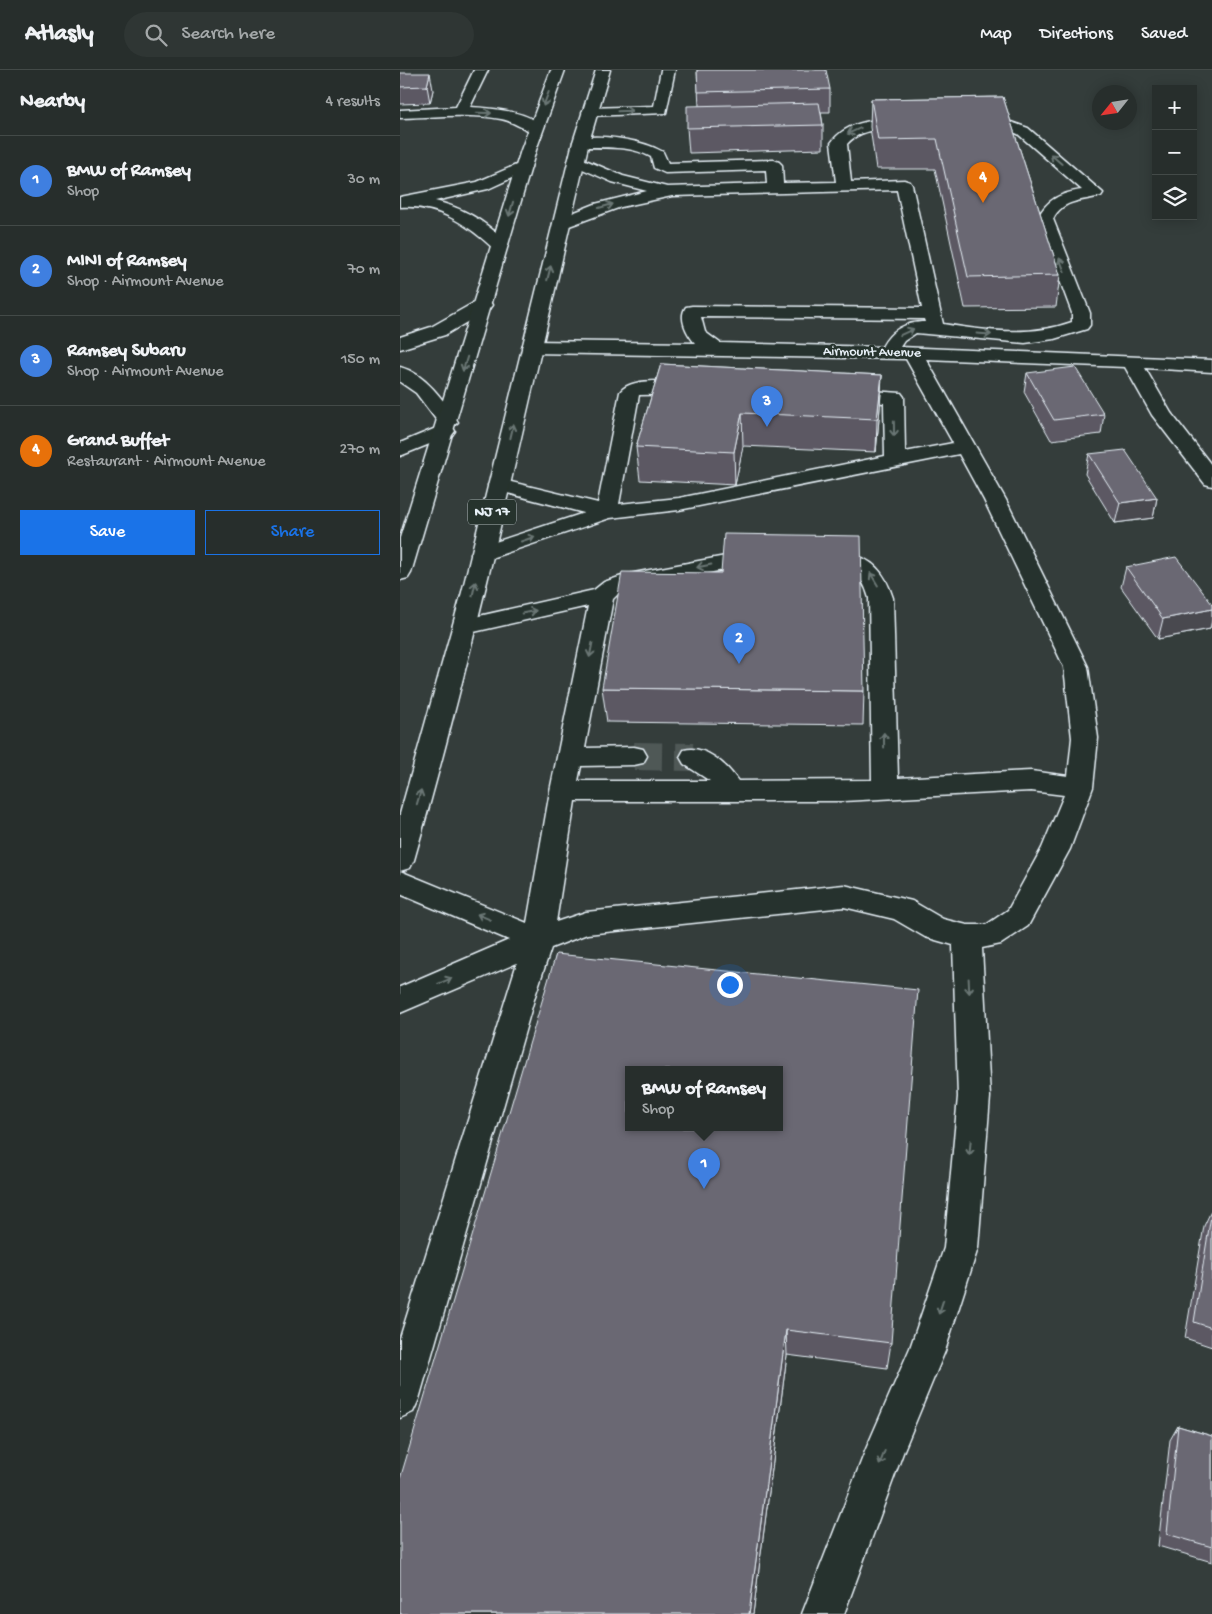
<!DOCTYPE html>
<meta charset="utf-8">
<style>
body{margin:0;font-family:"Gochi Hand",sans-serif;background:#2f3634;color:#f1f3f6}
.controls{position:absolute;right:15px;top:15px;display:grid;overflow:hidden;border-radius:0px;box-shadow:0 2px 12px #0003}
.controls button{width:45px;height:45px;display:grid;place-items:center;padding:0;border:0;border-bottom:1px solid #434a48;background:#272e2c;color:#f1f3f6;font:25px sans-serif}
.compass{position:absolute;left:692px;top:15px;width:45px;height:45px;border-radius:50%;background:#272e2c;box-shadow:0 2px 12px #0003;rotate:240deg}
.you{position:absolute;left:329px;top:914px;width:18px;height:18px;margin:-12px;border:4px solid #fff;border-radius:50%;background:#1a73e8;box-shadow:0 0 0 8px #1a73e833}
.badge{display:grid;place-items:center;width:32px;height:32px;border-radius:50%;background:#1a73e8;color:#fff;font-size:16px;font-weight:700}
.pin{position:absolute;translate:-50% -41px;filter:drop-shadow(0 1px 2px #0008)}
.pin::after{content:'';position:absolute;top:26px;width:18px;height:15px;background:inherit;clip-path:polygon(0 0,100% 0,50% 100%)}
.popup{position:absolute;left:225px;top:996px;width:158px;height:65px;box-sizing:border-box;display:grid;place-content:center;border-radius:0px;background:#272e2c;filter:drop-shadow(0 1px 4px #0005);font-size:16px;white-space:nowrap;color:#a4a8a9}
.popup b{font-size:19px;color:#f1f3f6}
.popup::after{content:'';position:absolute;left:50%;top:100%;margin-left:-10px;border:10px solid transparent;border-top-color:#272e2c}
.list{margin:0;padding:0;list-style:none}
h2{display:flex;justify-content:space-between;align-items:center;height:65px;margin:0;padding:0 20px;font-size:21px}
h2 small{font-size:16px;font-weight:400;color:#a4a8a9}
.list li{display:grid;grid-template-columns:32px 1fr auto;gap:15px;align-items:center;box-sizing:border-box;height:90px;padding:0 20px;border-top:1px solid #434a48}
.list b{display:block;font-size:19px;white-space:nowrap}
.list p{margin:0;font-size:16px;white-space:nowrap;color:#a4a8a9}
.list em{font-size:16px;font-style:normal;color:#a4a8a9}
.actions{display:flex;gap:10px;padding:15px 20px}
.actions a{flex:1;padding:11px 0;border:1px solid #1a73e8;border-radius:0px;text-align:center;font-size:18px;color:#1a73e8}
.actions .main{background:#1a73e8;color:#fff}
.icon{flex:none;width:28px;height:28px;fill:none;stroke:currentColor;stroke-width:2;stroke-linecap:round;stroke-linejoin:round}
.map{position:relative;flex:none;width:812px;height:1544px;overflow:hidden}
header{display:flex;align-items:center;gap:30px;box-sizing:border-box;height:70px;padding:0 25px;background:#272e2c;border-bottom:1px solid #434a48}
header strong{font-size:24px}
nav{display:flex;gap:28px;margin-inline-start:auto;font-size:18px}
.search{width:350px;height:45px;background:#2f3634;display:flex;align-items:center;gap:12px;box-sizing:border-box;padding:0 18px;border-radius:28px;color:#a4a8a9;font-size:19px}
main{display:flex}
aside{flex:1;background:#272e2c}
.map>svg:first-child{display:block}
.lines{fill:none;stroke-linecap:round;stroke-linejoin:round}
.minor-tunnel{stroke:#4f5857;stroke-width:28;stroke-dasharray:28 14;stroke-linecap:butt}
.minor-casing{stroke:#e8f1f8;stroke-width:3}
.highway-casing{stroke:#e8f1f8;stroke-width:3}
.minor{fill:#26332d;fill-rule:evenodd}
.highway{fill:#26332d;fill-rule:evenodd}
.wall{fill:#5b5963;stroke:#e8f1f8}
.shaded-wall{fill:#4a4850;stroke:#e8f1f8}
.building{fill:#6a6773;stroke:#e8f1f8;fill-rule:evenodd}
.oneway{stroke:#6a7674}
.labels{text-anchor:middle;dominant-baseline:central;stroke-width:5;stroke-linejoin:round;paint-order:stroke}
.far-street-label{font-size:14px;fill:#e8f1f8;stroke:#26332d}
.shield{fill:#26332d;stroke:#aeb8bb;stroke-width:1}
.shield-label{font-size:15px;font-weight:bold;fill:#e8f1f8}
</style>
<header>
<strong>Atlasly</strong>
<div class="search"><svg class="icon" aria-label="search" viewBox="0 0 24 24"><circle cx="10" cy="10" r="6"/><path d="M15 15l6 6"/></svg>Search here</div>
<nav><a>Map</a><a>Directions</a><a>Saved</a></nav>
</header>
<main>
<aside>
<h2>Nearby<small>4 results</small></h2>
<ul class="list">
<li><span class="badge" style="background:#3f7fe0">1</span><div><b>BMW of Ramsey</b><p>Shop</p></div><em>30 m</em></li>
<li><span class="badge" style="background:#3f7fe0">2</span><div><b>MINI of Ramsey</b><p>Shop · Airmount Avenue</p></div><em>70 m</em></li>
<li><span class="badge" style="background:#3f7fe0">3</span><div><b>Ramsey Subaru</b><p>Shop · Airmount Avenue</p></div><em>150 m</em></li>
<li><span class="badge" style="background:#e8710a">4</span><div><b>Grand Buffet</b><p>Restaurant · Airmount Avenue</p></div><em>270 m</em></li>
</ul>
<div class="actions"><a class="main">Save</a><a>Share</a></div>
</aside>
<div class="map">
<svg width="812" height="1544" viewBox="0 0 812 1544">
<rect width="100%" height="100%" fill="#343d3b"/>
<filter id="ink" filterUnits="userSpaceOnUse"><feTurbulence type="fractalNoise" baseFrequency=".02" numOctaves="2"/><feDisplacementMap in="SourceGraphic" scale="10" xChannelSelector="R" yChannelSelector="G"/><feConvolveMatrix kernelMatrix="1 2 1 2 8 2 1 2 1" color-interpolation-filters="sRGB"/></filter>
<g filter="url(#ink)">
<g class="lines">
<!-- minor-tunnel -->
<polyline class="minor-tunnel" points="234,686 293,687"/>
<defs>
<g id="minor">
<path d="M74,0H88L70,37C90,38 131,41 143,58L141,61C128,64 114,51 101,49C68,43 34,47 0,48V40L56,37Z"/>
<polygon points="261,0 275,0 266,43 189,46 184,45 182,42 184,39 189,38 254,36"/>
<path d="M507,49L512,50L514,53L512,56C489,62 465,54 447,74L451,112L504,110L510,112L512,115L543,254C586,261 631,267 672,252V243L637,149C647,129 661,123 682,120L618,64L606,59L570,56L568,53L570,50L608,51L628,58L703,123L701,126C682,131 663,129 653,149L690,243V255L687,259L654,269L625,273L516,263L504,271L500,277L812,290V302L745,298L771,343L812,396V416L805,414L752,345L725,297L526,289L606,430L688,597L698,668L693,717L670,779L628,856L601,874L582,878L590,1027L578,1178L545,1281L504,1380L444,1544H402L466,1379L510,1278L544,1178L558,1027L553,875L525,867L494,849L444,837L187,864L151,878L135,926L19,1329L13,1342L0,1348V1268L117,893L0,943V917L109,870L0,824V801L127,853L150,721L188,536L65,564L57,561L53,556L57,551L194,520L204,512L228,504L358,480L366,482L369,487L366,492L233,517L220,522L213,529L185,678L234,677L243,679L247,686L243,693L234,695L181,696L178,711H310L284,694L280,687L284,680C305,674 327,695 338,711L472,710L469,528C461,498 445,496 418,488L415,483L418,478C428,476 435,478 445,481C473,490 484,500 493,528L498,708L631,701L668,706L672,668L664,597L584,430L559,384L279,440L210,448L82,491L74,489L71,484L74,479L184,443L92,419L88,415L92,411L99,409L198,433L220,322C231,306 273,312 291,312L298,314L301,318L298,322L291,324L239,325L219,434L279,428L485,386L484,333L436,329L433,325L436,321L443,319L501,323L504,327L505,382L553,373L506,289L131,283L124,281L122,277L124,273L131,271L295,273C287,264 278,248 286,237L292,236L522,238L497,120L272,126L221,137L161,159L155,158L153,154L155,150L195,134L247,121L212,112L171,94L168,91L171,88L176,86L223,106L267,117L367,114L366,100L265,103L254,98L251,87C230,75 204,78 181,77L176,75L173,72L176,69C198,63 243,70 263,82L268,93L374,90L379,92L382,95L383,113L436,112L431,73C448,49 480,49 507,49ZM301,247L524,249L525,252C505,252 491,260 482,277L320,273L305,262ZM631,721L664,725L642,778L608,840L586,855H567L543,849L512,831L444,815L186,842L156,852L175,731H443Z"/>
<path d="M123,92L129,94L131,97L129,100L88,119L35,131C66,139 82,150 106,171L108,175L106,179H94C67,154 38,134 0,137V127L77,112Z"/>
<polygon points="83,230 89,231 92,235 89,239 45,265 0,279 0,267 31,257 77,231"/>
<path d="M0,297C26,304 44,331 58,352L52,357L55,361L52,365L0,386V373L41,356L16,323L0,312Z"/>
</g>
<g id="highway">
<polygon points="151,0 165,0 136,80 11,503 8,508 0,510 0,468 121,80"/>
<path d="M196,0H210L189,72C133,312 82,553 14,790L10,798L0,801V744L62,522L173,72Z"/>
</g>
</defs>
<!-- minor casing -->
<use href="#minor" class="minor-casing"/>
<!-- highway casing -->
<use href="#highway" class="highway-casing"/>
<!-- minor -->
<use href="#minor" class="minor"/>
<!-- highway -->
<use href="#highway" class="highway"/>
</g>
<!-- wall -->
<g class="wall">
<polygon points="297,0 430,19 430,42 421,42 423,55 423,79 289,83 287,58 299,36"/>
<polygon points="0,3 33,20 30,33 0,34"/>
<polygon points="603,27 660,205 656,237 565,238 535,99 476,99 470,57 471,29"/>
<polygon points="261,294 482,305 480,338 476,382 343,376 335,415 240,410 236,377"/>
<polygon points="627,303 704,344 701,364 651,370 624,322"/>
<polygon points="689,384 757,428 753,448 715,453 685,404"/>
<polygon points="726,497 812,534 812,550 810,559 758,569 721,517"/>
<polygon points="202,618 464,621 463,655 207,652"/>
<polygon points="156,884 491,1273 487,1298 387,1285 353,1544 0,1544"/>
<polygon points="812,1139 812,1277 785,1268 804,1156"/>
<polygon points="778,1356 812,1366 812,1492 758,1476 770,1370"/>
</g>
<!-- shaded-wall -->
<g class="shaded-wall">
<polygon points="30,3 33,20 30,33 27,16"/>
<polygon points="482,305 480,338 476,382 477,349"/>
<polygon points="342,343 343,376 335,415 334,382"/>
<polygon points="757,428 753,448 715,453 720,433"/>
<polygon points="812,539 812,550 810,559 758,569 763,549"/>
<polygon points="386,1260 387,1285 353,1544 349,1544"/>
</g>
<!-- building -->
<g class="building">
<polygon points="297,0 426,0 430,19 298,22"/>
<polygon points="0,3 30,3 27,16 0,17"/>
<polygon points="603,27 660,205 568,207 537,69 478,70 471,29"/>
<polygon points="419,33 423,55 287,58 287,36"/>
<polygon points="261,294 482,305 477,349 342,343 334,382 236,377"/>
<polygon points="675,297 704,344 654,350 627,303"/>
<polygon points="725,380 757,428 720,433 689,384"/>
<polygon points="324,464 461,466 464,621 202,618 222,502 321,503"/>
<polygon points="776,487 812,534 812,539 763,549 726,497"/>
<path d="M156,884L518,920L491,1273L386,1260L349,1544H0V1409ZM229,1000H379V1058H229Z"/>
<polygon points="812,1139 812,1258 794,1252"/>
<polygon points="778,1356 812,1366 812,1477 767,1464"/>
</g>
<!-- one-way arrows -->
<defs><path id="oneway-shaft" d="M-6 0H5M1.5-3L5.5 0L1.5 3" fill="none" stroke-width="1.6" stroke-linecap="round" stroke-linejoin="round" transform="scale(1.25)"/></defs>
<g class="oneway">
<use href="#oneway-shaft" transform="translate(146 29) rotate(111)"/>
<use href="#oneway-shaft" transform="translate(225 41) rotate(-2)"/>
<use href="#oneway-shaft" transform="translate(84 43) rotate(1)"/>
<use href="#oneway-shaft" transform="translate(454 61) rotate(156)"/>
<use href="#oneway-shaft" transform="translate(656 89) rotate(-139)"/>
<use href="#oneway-shaft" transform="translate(206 136) rotate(-16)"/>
<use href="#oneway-shaft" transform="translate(111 139) rotate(106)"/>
<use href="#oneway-shaft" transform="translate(662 195) rotate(-111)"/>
<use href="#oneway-shaft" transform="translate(149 203) rotate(-76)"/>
<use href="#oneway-shaft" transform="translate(507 262) rotate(-25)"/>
<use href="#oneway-shaft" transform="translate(584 264) rotate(4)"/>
<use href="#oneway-shaft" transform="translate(65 294) rotate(107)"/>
<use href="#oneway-shaft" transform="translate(494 359) rotate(89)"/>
<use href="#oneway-shaft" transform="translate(112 361) rotate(-77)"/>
<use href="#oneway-shaft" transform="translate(128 469) rotate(-19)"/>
<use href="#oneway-shaft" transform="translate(304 496) rotate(169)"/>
<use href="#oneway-shaft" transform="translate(474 509) rotate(-121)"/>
<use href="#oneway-shaft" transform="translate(74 519) rotate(-77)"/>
<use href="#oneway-shaft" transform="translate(129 542) rotate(-12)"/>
<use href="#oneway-shaft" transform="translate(191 580) rotate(101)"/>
<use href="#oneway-shaft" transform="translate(484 670) rotate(-91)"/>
<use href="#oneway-shaft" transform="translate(19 727) rotate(-73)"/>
<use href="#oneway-shaft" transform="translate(84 847) rotate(-157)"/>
<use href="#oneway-shaft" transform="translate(45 911) rotate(-23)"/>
<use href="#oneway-shaft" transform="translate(569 916) rotate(87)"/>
<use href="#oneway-shaft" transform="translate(570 1078) rotate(95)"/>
<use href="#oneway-shaft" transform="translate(541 1237) rotate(108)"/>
<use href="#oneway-shaft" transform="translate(482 1388) rotate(111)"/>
</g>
</g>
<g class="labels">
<!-- far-street labels -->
<g class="far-street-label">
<text transform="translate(472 283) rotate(1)">Airmount Avenue</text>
</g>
<!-- shield labels -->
<rect class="shield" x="68" y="429.5" width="48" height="25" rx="4"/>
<g class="shield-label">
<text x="92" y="442">NJ 17</text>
</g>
</g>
</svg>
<div class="controls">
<button>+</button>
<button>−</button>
<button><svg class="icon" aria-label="layers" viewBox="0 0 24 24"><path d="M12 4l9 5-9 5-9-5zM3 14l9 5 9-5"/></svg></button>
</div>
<svg class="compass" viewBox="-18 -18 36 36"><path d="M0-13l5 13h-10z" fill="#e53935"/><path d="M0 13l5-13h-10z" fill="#a4a8a9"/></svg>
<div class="you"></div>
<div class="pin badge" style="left:304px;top:1119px;background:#3f7fe0">1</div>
<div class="popup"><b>BMW of Ramsey</b>Shop</div>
<div class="pin badge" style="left:339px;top:594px;background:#3f7fe0">2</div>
<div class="pin badge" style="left:367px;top:357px;background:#3f7fe0">3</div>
<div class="pin badge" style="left:583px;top:133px;background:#e8710a">4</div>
</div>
</main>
